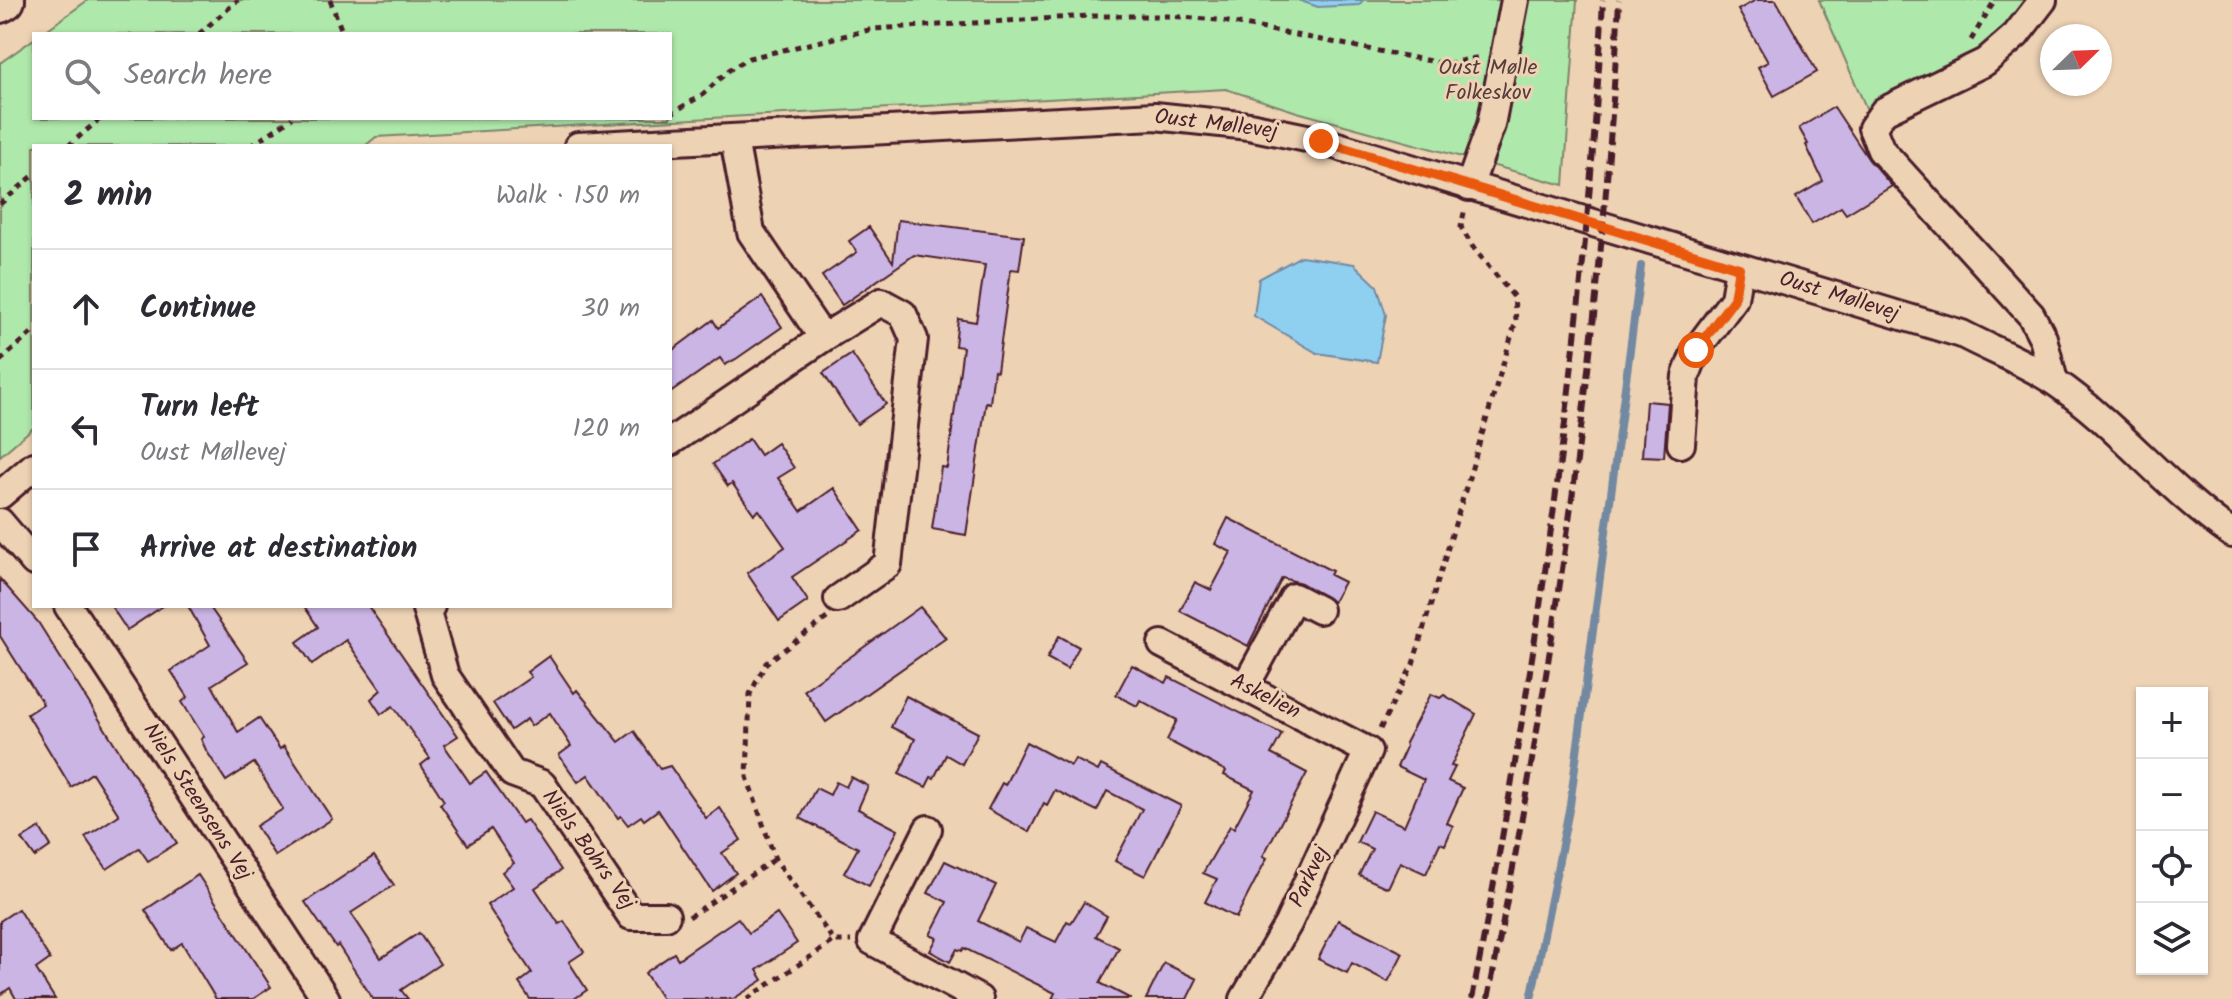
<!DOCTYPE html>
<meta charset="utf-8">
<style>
body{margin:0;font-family:Kalam,sans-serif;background:#f2f2f3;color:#2b2b33}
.controls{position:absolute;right:24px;bottom:24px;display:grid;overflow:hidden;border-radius:0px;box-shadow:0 2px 6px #0004}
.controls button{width:72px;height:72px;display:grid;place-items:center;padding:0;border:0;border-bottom:2px solid #e1e1e2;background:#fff;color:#2b2b33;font:40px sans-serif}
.compass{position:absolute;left:2040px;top:24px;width:72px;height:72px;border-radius:50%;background:#fff;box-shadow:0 2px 6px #0004;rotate:67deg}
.stop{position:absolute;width:24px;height:24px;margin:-18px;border:6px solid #ea580c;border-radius:50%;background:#fff}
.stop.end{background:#ea580c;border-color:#fff;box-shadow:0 2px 8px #0008}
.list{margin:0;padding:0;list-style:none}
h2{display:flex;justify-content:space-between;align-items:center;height:104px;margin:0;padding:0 32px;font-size:34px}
h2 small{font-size:26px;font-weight:400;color:#7c7c81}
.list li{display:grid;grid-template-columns:52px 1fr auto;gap:24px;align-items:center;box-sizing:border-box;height:120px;padding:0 32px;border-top:2px solid #e1e1e2}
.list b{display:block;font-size:30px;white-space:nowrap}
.list p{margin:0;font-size:26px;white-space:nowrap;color:#7c7c81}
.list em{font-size:26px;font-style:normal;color:#7c7c81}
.icon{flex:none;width:44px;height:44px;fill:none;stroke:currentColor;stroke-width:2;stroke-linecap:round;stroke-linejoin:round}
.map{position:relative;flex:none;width:2232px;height:999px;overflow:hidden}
.search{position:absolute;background:#fff;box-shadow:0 2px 6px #0004;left:32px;top:32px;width:640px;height:88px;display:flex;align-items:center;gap:20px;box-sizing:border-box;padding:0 28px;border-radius:0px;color:#7c7c81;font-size:30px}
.panel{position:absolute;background:#fff;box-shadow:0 2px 6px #0004;left:32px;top:144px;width:640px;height:464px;border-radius:0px}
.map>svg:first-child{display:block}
.green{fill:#afe8ab;stroke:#7c846b;stroke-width:2}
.water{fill:#8fd0f0;stroke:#7389a1;stroke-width:2}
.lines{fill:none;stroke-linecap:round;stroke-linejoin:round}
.stream{stroke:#7389a1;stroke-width:8}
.building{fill:#cab5e5;stroke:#4a1f2b;stroke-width:2}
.minor-casing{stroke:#4a1f2b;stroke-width:32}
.highway-casing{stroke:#4a1f2b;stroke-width:44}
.path{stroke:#4a1f2b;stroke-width:5;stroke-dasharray:6 6;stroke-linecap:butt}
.minor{stroke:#edd2b4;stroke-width:26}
.highway{stroke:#edd2b4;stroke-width:38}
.rail{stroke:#4a1f2b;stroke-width:6;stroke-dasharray:12 6;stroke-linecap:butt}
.route{stroke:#ea580c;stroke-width:10}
.labels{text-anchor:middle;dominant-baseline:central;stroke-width:6;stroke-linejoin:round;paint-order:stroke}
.park-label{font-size:22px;fill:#593d3e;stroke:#edd2b4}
.street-label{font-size:22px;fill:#4a1f2b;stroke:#edd2b4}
</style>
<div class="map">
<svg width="2232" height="999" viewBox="0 0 2232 999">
<rect width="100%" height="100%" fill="#edd2b4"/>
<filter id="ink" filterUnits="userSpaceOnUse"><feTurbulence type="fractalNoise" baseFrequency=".0125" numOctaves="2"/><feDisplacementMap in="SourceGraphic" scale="16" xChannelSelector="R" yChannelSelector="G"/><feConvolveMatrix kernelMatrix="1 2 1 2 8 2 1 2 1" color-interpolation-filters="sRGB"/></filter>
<g filter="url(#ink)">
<!-- green -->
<g class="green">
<polygon points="88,0 1577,0 1564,185 1297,112 1226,89 376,137 365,146 34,146 34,427 0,456 0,63 34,39 34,118 670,118 670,34 41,34"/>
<polygon points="1819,0 2035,0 1992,49 1867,110"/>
</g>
<!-- water -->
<g class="water">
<polygon points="1298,0 1363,0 1359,5 1318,7"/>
<polygon points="1301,256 1354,264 1377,286 1386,315 1377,362 1317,353 1254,316 1259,279"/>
</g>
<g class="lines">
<!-- stream -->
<polyline class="stream" points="1531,999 1570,805 1641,266"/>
</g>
<!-- building -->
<g class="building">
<polygon points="1756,0 1776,0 1817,72 1774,96 1758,67 1768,62 1738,10"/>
<polygon points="1834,107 1869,160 1892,186 1846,214 1841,207 1812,224 1796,197 1823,181 1806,145 1808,144 1799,128"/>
<polygon points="898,220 1024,236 1019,270 1011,269 997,371 994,370 990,403 986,402 966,535 932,529 941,467 947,468 963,347 955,346 958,319 976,322 985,265 914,255 842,305 822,276 857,252 849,241 869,227 893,262"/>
<polygon points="762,297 782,327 736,359 725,365 720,358 670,393 670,352 713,320 718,328"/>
<polygon points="852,354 886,404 857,424 823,373"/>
<polygon points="1646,401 1668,403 1664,457 1642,456"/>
<polygon points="749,439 760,455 777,443 794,468 778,478 801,511 834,488 862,530 792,577 808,601 779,621 747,573 785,547 759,510 754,514 732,483 728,486 713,464"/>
<polygon points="1228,518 1332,571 1330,575 1344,582 1333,602 1301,583 1282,578 1248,646 1180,611 1195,582 1211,590 1231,552 1215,544"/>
<polygon points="0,579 38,622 177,843 148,861 139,848 107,869 85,837 119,815 92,773 71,787 27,714 43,704 0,636"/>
<polygon points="111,606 163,606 127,630"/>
<polygon points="188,606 209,606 248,662 212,685 238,732 259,718 280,749 284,746 332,819 275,856 256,826 283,809 254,763 226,781 206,750 201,739 204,737 182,702 188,697 171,671 210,645"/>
<polygon points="304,606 368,606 458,736 444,745 470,783 486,772 521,823 527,820 561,870 535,888 559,924 564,921 584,952 569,962 587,990 574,999 530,999 519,983 532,973 487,905 513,887 502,872 514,863 491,829 468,845 440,804 444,801 421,765 430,758 393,706 381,714 371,699 381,690 346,640 312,664 297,642 318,627"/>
<polygon points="920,607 946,638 826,722 804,690"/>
<polygon points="1059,636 1079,647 1067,669 1047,658"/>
<polygon points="549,656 574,693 577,690 619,742 634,731 660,769 670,766 706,818 720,808 741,840 722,853 736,873 712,891 658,810 644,820 641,816 628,825 621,816 618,818 588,775 578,782 559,755 571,746 550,713 531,726 527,719 511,730 493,703 531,677 527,672"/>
<polygon points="1132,665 1166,683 1169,677 1282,734 1271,754 1307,773 1263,856 1267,858 1236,918 1205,902 1217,879 1203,873 1230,826 1234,828 1254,790 1224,775 1226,771 1167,740 1177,720 1140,700 1137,706 1116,695"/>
<polygon points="1431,694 1440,698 1444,695 1476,714 1451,766 1455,767 1448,781 1463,788 1447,823 1453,826 1445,845 1440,843 1426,874 1400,862 1388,888 1359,875 1372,849 1357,842 1372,811 1404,826 1424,780 1397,767 1406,747 1405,743"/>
<polygon points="906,696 978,733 962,764 946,755 934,778 931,777 926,787 899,774 915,739 891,727"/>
<polygon points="1026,742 1071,766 1075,759 1098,771 1101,765 1181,806 1145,876 1115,861 1142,809 1107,791 1097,811 1055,790 1047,805 1044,803 1029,832 988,809 1002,783 1005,785"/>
<polygon points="851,777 868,786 858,809 898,830 869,886 844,873 858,848 800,818 816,788 830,795 836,782 846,787"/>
<polygon points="40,828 51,846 35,857 22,839"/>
<polygon points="374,856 394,885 351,913 381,958 419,933 440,964 401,990 408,999 373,999 338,945 336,947 305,902"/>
<polygon points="945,861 996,885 978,921 1019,942 1026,928 1056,942 1067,921 1071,923 1084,902 1107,916 1096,936 1119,948 1100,983 1131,999 1052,999 1055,993 964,948 962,951 957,949 950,962 930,951 937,938 930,935 947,902 928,893"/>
<polygon points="198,875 271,987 253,999 216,999 182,943 171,950 145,910"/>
<polygon points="18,909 50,959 36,969 55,999 16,999 10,988 0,995 0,921"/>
<polygon points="777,914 797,943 757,970 763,980 733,999 662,999 645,973 674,953 678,959 738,918 749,933"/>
<polygon points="1338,920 1403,953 1388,982 1352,963 1347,973 1318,959"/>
<polygon points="1164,963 1197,979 1187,999 1146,999"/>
</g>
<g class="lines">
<defs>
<g id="minor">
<polyline points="2043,0 2016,35 1985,62 1884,111 1872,128 1881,150 2031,315 2043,338 2054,381"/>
<polyline points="734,139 751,232 823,338"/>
<path d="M578,146L1155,116L1249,126L1321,141L1962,334C1992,350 2027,363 2055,382C2119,426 2168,490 2232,534"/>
<polyline points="1469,187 1491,125 1515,0"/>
<polyline points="670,442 823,338 881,302 903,314 914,339 888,564 838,599"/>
<polyline points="1681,444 1686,376 1696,350 1734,299 1739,268"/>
<polyline points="0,495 34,466"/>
<polyline points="0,522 34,562"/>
<polyline points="68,606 326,999"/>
<polyline points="431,606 426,609 445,675 512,773 542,784 631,916 666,916"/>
<polyline points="1162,644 1368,751 1288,924 1244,999"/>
<polyline points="1245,687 1294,597 1319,610"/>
<polyline points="928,829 872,941 979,999"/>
</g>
<polyline id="highway" points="0,3 5,0"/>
</defs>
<!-- minor casing -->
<use href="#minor" class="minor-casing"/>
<!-- highway casing -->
<use href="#highway" class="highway-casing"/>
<!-- path -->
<g class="path">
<polyline points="330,0 343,34"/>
<polyline points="199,34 238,0"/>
<polyline points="1971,40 1995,0"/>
<polyline points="670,114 701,96 729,70 749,58 873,29 1090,16 1168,16 1218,20 1446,64 1480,57"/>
<polyline points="68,146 101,118"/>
<polyline points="251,146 292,118"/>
<polyline points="0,204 34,175"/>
<polyline points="0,361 34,331"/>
<polyline points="827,618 766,663 750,694 747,777 775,859 834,941 851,941"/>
<polyline points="1380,729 1413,664 1516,321 1514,297 1472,246 1461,227 1465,208"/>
<polyline points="689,917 775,859"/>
<polyline points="747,999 834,941"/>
</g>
<!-- minor -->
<use href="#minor" class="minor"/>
<!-- highway -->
<use href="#highway" class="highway"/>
<!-- rail -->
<g class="rail">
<path d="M1472,999C1536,669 1585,336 1603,0"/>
<path d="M1488,999C1553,669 1602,336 1619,0"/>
</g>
</g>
</g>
<g class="lines" filter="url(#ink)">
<!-- route -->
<polyline class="route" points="1321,141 1739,268 1734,299 1696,350"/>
</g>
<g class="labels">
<!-- park labels -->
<g class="park-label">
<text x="1488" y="68">Oust Mølle<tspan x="1488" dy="25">Folkeskov</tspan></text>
</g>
<!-- street labels -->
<g class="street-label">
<text transform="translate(1216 125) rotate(7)">Oust Møllevej</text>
<text transform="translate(1839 297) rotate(17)">Oust Møllevej</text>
<text transform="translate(1265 697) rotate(27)">Askelien</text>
<text transform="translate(197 802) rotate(57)">Niels Steensens Vej</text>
<text transform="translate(588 850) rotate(54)">Niels Bohrs Vej</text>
<text transform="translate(1310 877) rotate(-65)">Parkvej</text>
</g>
</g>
</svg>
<div class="controls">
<button>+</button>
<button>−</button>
<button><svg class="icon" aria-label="locate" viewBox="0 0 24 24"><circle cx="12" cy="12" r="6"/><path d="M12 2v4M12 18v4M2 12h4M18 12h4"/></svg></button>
<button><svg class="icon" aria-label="layers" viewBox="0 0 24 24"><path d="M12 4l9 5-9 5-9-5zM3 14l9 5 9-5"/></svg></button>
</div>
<svg class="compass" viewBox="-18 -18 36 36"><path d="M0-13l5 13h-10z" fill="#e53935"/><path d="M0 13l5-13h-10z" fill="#7c7c81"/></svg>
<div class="stop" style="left:1696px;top:350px"></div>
<div class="stop end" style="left:1321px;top:141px"></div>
<div class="search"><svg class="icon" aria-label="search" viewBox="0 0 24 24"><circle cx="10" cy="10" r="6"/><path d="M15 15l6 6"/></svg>Search here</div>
<section class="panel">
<h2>2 min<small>Walk · 150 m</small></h2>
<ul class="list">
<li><svg class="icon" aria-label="ahead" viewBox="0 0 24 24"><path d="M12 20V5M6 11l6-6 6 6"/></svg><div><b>Continue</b></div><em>30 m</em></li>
<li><svg class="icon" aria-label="left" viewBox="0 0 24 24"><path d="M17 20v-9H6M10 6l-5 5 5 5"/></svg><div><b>Turn left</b><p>Oust Møllevej</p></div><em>120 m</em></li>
<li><svg class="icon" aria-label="arrive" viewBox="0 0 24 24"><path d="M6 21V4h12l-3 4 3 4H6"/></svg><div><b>Arrive at destination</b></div></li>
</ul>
</section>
</div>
